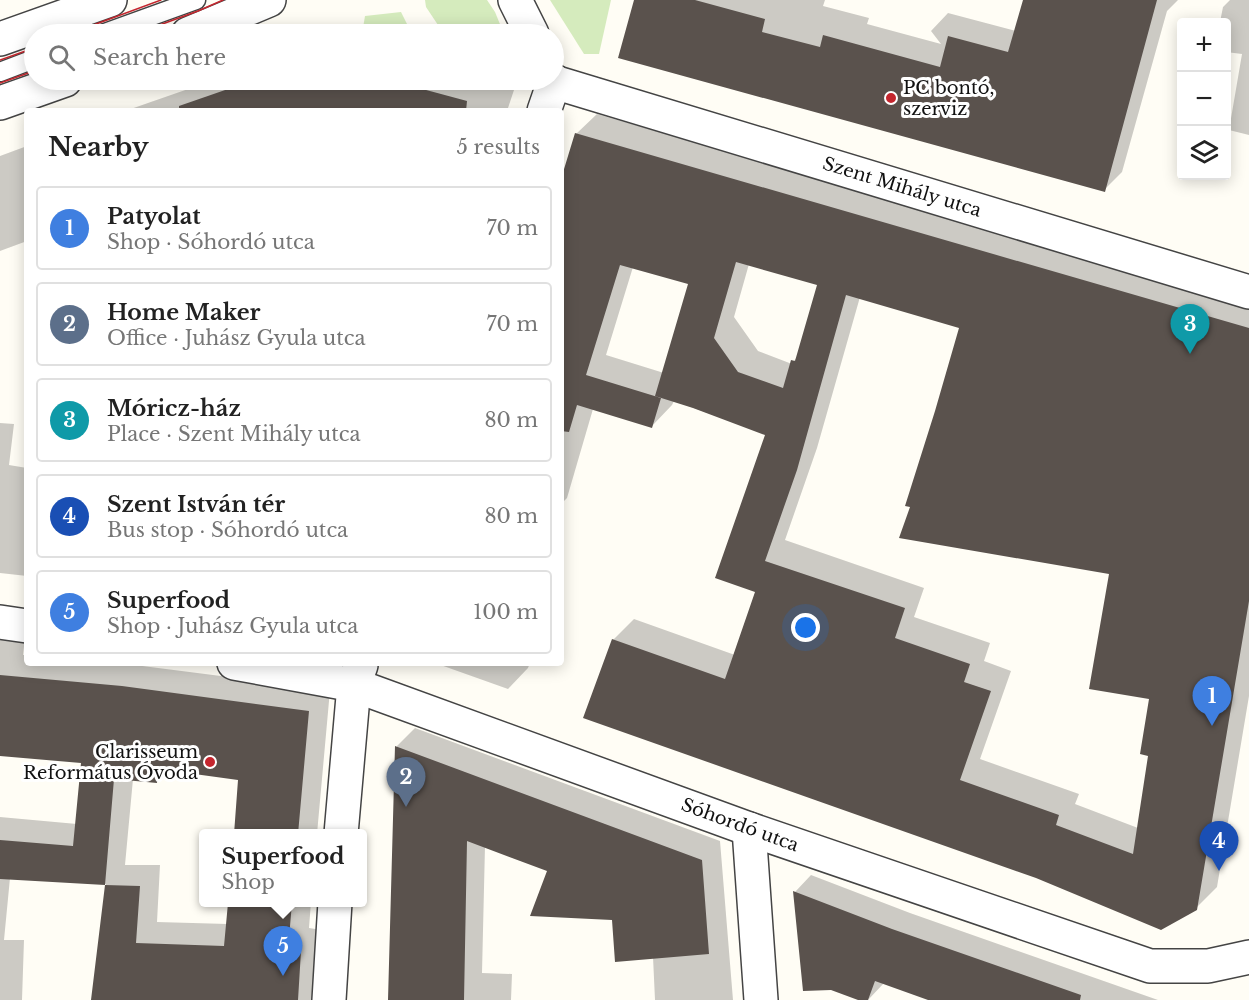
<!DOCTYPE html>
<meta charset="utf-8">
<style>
body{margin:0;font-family:"Libre Baskerville",serif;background:#f6f6f6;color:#222}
.controls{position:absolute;right:18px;top:18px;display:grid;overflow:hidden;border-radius:6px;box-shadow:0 3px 15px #0003}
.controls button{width:54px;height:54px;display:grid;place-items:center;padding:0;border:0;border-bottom:2px solid #e0e0e0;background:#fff;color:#222;font:30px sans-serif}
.you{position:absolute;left:806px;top:628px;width:21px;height:21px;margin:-15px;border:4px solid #fff;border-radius:50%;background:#1a73e8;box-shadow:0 0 0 9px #1a73e833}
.badge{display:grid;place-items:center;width:39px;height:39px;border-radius:50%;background:#b45309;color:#fff;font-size:20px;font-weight:700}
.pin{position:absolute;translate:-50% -50px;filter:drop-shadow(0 2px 3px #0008)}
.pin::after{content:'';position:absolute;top:32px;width:21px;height:18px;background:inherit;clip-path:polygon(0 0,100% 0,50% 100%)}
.popup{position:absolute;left:199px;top:829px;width:168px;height:78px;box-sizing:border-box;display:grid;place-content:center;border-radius:6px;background:#fff;filter:drop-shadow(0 2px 4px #0005);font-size:20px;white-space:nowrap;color:#767676}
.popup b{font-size:22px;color:#222}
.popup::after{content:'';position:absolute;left:50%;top:100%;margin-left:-12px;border:12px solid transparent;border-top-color:#fff}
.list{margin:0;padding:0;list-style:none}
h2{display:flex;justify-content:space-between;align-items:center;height:78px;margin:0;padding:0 24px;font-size:26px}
h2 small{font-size:20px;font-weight:400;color:#767676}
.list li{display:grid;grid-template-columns:39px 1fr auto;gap:18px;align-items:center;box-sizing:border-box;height:84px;margin:0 12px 12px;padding:0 12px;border:2px solid #e0e0e0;border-radius:6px}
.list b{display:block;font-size:22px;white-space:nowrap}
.list p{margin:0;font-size:20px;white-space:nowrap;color:#767676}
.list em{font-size:20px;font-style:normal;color:#767676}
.icon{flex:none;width:33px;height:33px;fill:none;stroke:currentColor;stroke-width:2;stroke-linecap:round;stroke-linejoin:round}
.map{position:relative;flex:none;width:1249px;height:1000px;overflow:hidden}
.search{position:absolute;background:#fff;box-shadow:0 3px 15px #0003;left:24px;top:24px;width:540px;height:66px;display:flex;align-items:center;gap:15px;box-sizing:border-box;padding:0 21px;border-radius:33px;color:#767676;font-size:22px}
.panel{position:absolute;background:#fff;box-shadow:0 3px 15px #0003;left:24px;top:108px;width:540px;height:558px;border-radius:6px}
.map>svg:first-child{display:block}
.green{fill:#d5ebbd}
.shadow{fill:#0003;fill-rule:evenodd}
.building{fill:#5a524d;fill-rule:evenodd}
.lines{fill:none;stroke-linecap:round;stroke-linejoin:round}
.service-casing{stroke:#444;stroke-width:21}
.minor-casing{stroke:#444;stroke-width:36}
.tertiary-casing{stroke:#444;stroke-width:36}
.service{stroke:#fff;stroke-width:18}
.minor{stroke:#fff;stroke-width:33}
.tertiary{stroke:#fff;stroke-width:33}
.tram{stroke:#c4262e;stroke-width:1.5}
.poi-dot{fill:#c4262e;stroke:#fff;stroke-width:2}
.labels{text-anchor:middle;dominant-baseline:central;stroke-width:6;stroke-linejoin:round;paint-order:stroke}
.poi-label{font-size:18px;fill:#111;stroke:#fff;text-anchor:start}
.street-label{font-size:18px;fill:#111;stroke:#fff}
</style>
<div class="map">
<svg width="1249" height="1000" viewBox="0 0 1249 1000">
<rect width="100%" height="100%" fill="#fffdf5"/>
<!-- green -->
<g class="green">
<polygon points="425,0 487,0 495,12 504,34 444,34 426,7"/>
<polygon points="550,0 611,0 599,54 584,54"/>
<polygon points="401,12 412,34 362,34 365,16"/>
<polygon points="473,80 514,80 514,90 478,87"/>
</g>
<!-- shadow -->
<g class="shadow">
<polygon points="635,0 825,0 823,6 869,18 867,24 941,44 931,31 948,13 1016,31 1025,0 1178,0 1167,11 1122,172 1104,190"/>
<polygon points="1230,0 1249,0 1249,135 1229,130 1242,54 1226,52 1226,22 1220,22 1223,7"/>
<polygon points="214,80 500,80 516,84 507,111 125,111"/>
<path d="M597,114L1249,302V696L1217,887L1196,908L613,640L634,619L735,655L757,591L767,434L674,401L672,405L652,426L593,409L567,498L561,504V185L576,134ZM749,264L819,284L799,354L792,364L758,351L734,317ZM633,267L690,283L664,373L606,355ZM860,297L960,327L912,506L1111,572L1150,697V755L1138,828L1075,804L1079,794L980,759L1011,671L984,661L990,643L914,617L924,588L785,540L817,448Z"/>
<polygon points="27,146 27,241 0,251 0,156"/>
<polygon points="0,423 14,424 9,465 27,468 27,576 0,573"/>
<polygon points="0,635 25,638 23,655 27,655 27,663 119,663 330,690 317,834 235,834 240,779 170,769 157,782 133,779 125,865 160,865 157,922 228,924 229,902 311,902 309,928 322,930 316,1000 93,1000 106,884 10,878 4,940 24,940 22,1000 0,1000 0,817 77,824 82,761 0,746"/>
<polygon points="435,663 530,663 528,668 508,689"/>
<polygon points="415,728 720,841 733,1000 655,1000 653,957 613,919 549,870 485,846 482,973 512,974 511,1000 390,1000 397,746"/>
<polygon points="811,875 910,913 1158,1000 933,1000 884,983 868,1000 862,1000 795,892"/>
</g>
<!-- building -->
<g class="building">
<polygon points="634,0 695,0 765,19 762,32 820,47 823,35 940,67 948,36 1008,52 1023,0 1157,0 1105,192 618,58"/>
<polygon points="254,80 389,80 467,101 466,111 179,111 179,106"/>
<path d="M575,133L1249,328V601L1197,910L1161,930L1036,878L583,718L612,639L725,679L755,592L715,578L765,435L693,408L655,396L688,284L620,265L586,375L661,398L652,428L577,405L569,432L561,431V179ZM736,262L817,285L795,361L791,360L783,388L738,372L714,338ZM846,295L959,328L935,411L905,506L910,507L899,538L1109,574L1089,689L1149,699L1140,754L1148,756L1133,854L1056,825L1059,815L960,780L991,691L964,682L970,664L895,638L905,608L765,561L797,470Z"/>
<polygon points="0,675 122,686 309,711 298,834 234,834 238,780 158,769 157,783 114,779 105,885 0,879 0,840 73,846 81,763 0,756"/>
<polygon points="395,746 702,860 709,954 615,962 612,920 530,916 547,871 467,841 464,1000 388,1000"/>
<polygon points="105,885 140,886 136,943 224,946 228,903 292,903 288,949 301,951 298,1000 91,1000"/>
<polygon points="793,891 892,929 1081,995 1080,1000 928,1000 875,981 868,1000 858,1000 831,990 803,991"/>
</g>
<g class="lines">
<defs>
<g id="service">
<polyline points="102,34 196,0"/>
<polyline points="0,72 34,59"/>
</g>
<g id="minor">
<polyline points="515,0 532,34"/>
<polyline points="554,82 1249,292"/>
<polyline points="544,111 554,82 553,80"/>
<polyline points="0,622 27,626"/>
<polyline points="234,663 354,685 749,829 1150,966 1208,966 1249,957"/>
<polyline points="749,829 761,1000"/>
<polyline points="341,834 354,685 361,665"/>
<polyline points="329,1000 335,902"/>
</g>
<g id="tertiary">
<polyline points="188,34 269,0"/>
<polyline points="0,39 110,0"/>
<polyline points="0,103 65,80"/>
</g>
</defs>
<!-- service casing -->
<use href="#service" class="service-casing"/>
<!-- minor casing -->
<use href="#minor" class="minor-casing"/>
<!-- tertiary casing -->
<use href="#tertiary" class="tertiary-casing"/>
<!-- service -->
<use href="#service" class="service"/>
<!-- minor -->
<use href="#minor" class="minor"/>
<!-- tertiary -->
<use href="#tertiary" class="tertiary"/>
<!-- tram -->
<g class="tram">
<polyline points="69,34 161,0"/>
<polyline points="135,34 198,11 223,0"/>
<polyline points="0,60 34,48"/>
<polyline points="0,83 34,71"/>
</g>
</g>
<!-- markers -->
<g class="poi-dot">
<circle cx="891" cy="98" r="6"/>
<circle cx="210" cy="762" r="6"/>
</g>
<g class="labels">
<!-- poi labels -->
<g class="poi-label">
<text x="903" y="88">PC bontó,<tspan x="903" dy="21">szerviz</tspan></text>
<text x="198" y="752" text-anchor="end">Clarisseum<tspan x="198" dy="21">Református Óvoda</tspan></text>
</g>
<!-- street labels -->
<g class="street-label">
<text transform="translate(902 187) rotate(17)">Szent Mihály utca</text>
<text transform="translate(740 825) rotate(20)">Sóhordó utca</text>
</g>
</g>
</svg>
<div class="controls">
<button>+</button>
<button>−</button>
<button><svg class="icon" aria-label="layers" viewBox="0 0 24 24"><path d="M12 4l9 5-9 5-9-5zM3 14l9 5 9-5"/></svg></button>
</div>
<div class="you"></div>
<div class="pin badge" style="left:1212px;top:726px;background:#3f7fe0">1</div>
<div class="pin badge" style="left:406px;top:807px;background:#5c6f8a">2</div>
<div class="pin badge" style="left:1190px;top:354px;background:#0f9aa8">3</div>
<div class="pin badge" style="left:1219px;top:871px;background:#1a4fb4">4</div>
<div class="pin badge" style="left:283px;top:976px;background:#3f7fe0">5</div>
<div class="popup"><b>Superfood</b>Shop</div>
<div class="search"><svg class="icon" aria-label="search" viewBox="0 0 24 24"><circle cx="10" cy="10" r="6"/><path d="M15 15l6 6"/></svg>Search here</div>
<section class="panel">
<h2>Nearby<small>5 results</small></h2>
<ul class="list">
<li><span class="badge" style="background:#3f7fe0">1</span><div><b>Patyolat</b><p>Shop · Sóhordó utca</p></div><em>70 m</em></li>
<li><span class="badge" style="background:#5c6f8a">2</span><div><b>Home Maker</b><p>Office · Juhász Gyula utca</p></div><em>70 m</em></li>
<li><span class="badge" style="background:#0f9aa8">3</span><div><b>Móricz-ház</b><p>Place · Szent Mihály utca</p></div><em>80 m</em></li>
<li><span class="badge" style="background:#1a4fb4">4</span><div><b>Szent István tér</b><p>Bus stop · Sóhordó utca</p></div><em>80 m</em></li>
<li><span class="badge" style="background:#3f7fe0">5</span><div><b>Superfood</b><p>Shop · Juhász Gyula utca</p></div><em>100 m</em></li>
</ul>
</section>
</div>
